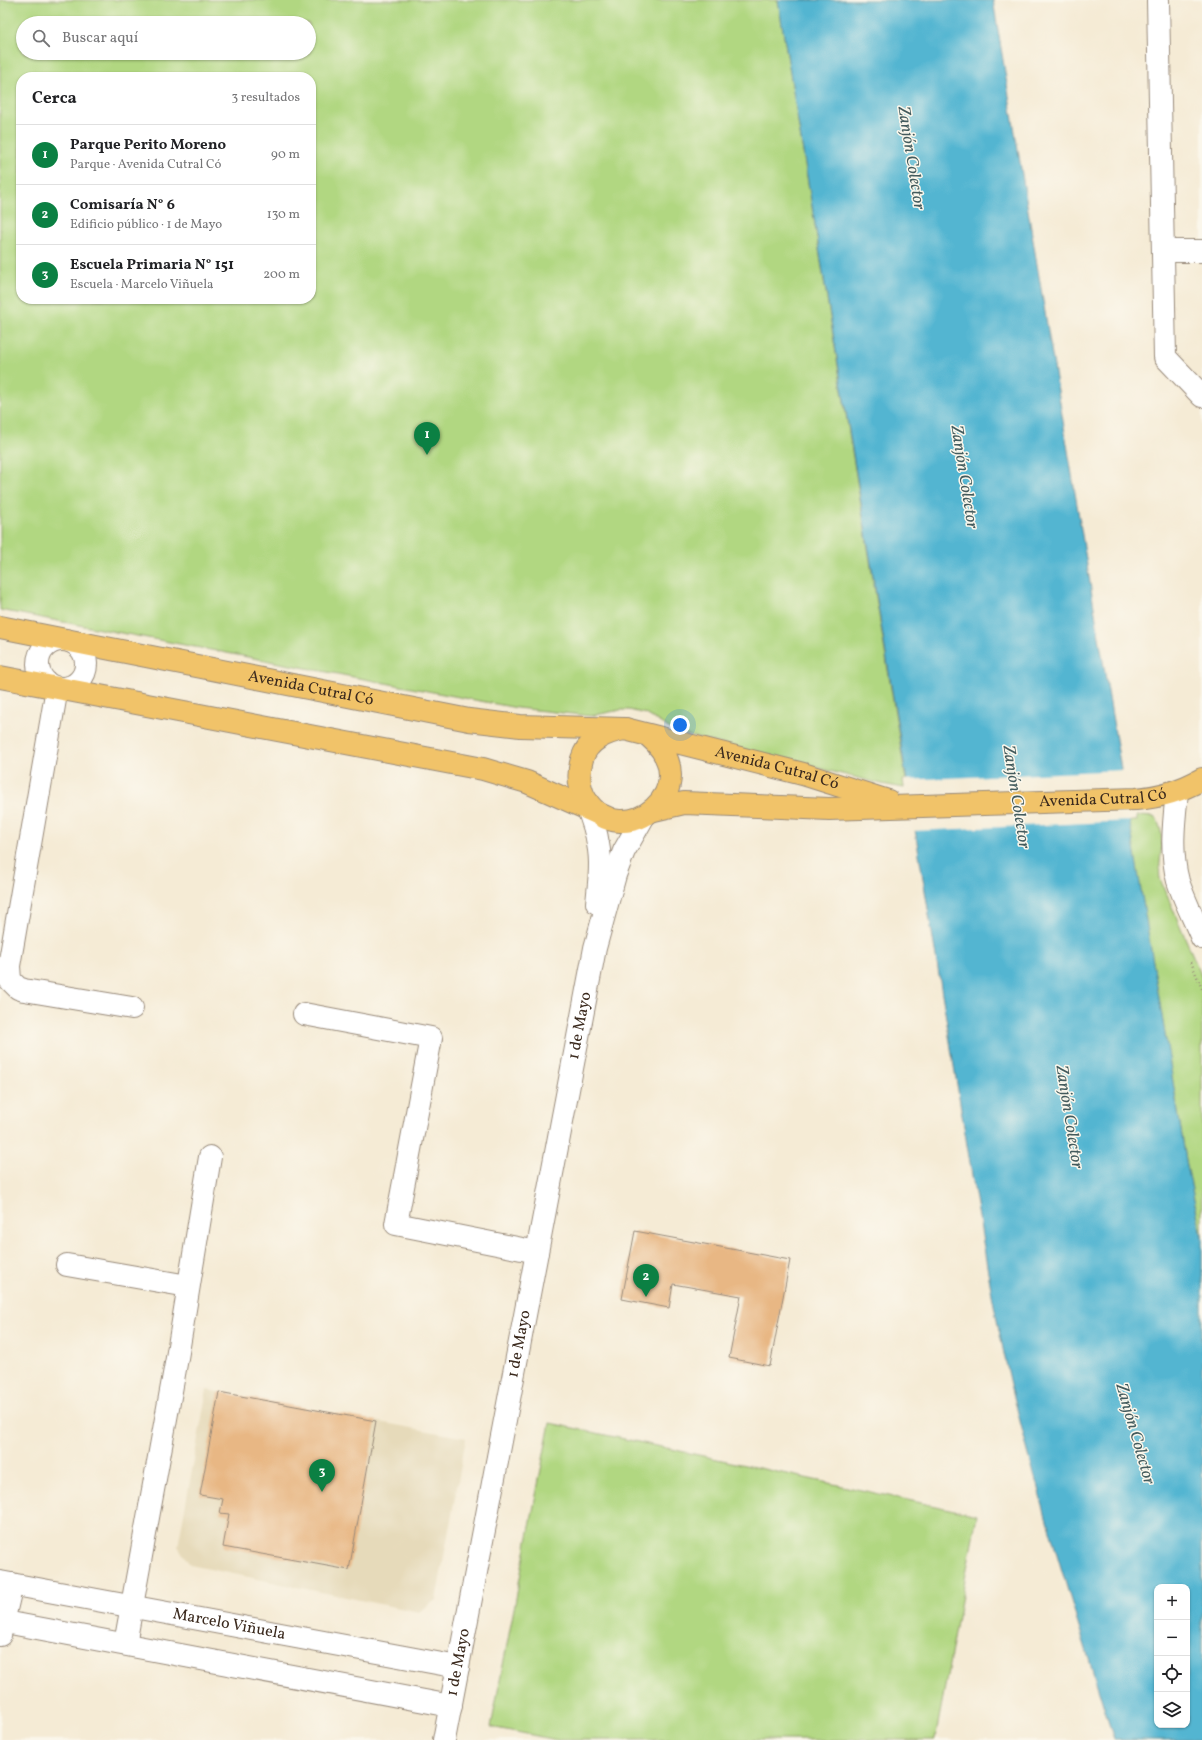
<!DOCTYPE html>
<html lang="es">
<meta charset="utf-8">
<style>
body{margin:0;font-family:Vollkorn,serif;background:#f2f2f2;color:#202124}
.controls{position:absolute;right:12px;bottom:12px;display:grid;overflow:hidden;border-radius:8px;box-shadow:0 1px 3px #0004}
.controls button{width:36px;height:36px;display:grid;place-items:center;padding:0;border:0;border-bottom:1px solid #e0e0e0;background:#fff;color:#202124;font:20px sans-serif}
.you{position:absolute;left:680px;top:725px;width:14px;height:14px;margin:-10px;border:3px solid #fff;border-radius:50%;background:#1a73e8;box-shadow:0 0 0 6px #1a73e833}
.badge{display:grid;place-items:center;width:26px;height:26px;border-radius:50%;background:#0b8043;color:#fff;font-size:13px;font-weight:700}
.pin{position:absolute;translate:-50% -33px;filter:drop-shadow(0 1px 2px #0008)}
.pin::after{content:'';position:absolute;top:21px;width:14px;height:12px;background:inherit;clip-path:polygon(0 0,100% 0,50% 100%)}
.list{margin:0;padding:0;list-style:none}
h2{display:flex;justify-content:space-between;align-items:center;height:52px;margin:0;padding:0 16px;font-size:17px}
h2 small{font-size:13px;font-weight:400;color:#757577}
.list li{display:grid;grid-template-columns:26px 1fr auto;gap:12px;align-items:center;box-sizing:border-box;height:60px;padding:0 16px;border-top:1px solid #e0e0e0}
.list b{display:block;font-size:15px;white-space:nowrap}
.list p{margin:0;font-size:13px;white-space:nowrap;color:#757577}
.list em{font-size:13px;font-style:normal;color:#757577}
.icon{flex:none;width:22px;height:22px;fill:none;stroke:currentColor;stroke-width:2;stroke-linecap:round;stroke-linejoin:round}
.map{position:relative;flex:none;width:1202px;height:1740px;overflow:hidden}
.search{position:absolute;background:#fff;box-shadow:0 1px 3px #0004;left:16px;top:16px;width:300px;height:44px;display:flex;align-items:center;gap:10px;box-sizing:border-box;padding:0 14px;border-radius:22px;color:#757577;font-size:15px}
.panel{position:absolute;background:#fff;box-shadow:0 1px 3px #0004;left:16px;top:72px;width:300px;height:232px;border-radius:16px}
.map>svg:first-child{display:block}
.built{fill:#e6daba}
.green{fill:#b1d781;stroke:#768050;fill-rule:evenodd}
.water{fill:#52b5d1;stroke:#467078;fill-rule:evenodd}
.pier{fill:#f5ebd5}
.building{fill:#e8b784}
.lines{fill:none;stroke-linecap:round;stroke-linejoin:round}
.minor-casing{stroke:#988a7a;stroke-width:24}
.major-casing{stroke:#988a7a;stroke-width:24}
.path{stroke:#988a7a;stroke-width:2.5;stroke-dasharray:1 3;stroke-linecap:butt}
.minor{stroke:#fff;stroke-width:22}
.major{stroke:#f1c369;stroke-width:22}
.labels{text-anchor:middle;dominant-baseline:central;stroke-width:3;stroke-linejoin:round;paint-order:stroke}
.street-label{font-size:16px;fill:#3b2a1e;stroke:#fbf7ec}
.water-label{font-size:17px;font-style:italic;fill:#435b5d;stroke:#fbf7ec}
</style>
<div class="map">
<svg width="1202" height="1740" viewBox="0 0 1202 1740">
<rect width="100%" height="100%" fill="#fbf7ec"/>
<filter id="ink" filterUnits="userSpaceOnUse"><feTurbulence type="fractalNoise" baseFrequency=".025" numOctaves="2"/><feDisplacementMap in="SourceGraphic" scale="8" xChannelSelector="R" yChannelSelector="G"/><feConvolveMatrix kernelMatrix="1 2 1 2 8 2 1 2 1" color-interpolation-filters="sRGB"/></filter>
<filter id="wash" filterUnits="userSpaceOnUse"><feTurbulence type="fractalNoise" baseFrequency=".012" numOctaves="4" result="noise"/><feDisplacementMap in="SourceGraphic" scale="16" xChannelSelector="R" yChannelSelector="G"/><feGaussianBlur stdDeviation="0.9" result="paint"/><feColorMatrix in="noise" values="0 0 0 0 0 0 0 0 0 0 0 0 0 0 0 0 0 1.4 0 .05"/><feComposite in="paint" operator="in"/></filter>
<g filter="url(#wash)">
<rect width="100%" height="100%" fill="#f5ebd5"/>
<!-- built -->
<polygon class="built" points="207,1390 466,1438 436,1600 419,1612 190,1565 178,1546"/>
<!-- green -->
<g class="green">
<path d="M0,0H778L906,780H903L904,788L882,784L677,733L646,714L629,710H620L591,716L517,708L0,610ZM23,23H309V53H23ZM21,77H311V299H21Z"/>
<path d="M1137,816L1154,817C1169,833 1157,860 1160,879L1202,977V1237L1187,1166L1129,821H1137Z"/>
<polygon points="550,1423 977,1515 935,1740 557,1740 491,1727"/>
</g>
<!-- water -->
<path class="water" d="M778,0H993L1187,1166L1202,1237V1740H1114C1066,1583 1014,1428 987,1266ZM1157,1587H1187V1725H1157Z"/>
<!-- pier -->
<polygon class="pier" points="1123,770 1131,821 913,831 904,780"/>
<g id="blocks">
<!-- building -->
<g class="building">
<polygon points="635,1231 790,1260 770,1366 729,1358 741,1296 673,1284 669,1308 622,1299"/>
<polygon points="219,1392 376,1421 349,1570 223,1547 229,1514 220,1513 223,1499 200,1495"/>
</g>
</g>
</g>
<g filter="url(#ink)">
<use href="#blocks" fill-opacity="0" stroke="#988a7a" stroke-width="1"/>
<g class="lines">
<defs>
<g id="minor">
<polyline points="1158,0 1165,357 1202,396"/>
<polyline points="1163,251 1202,251"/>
<circle cx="62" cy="664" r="24"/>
<polyline points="57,688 9,966 10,980 18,988 24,990 132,1008"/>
<path d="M1177,792C1174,821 1170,852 1178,881C1184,900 1194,919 1202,938"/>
<path d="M583,796C589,812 596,827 598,844C602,863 599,883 597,903"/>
<polyline points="304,1014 431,1038 396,1224 537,1252"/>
<polyline points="67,1265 188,1286"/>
<path id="s1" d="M0,1582L458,1667"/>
<polyline points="0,1621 451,1706"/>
<polyline points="0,1635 12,1584"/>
<polyline points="125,1644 177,1358 210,1157"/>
<path id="s2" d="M444,1740L595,948L615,875L624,851L644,816"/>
</g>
<g id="major">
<path id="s3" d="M0,627L469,720L520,726L625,729"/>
<polyline points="0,677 483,769 527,782 608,818"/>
<path id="s4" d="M649,736C710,788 622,856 586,800C578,787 578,773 582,759C588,739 607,732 625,729L803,774L888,801"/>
<path id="s5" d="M654,810L684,803L829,809L1136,799C1161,797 1181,791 1202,779"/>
</g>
</defs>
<!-- minor casing -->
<use href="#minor" class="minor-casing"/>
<!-- major casing -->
<use href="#major" class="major-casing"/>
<!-- path -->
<polyline class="path" points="1191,962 1202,989"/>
<!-- minor -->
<use href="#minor" class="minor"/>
<!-- major -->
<use href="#major" class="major"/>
</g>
</g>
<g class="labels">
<!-- street labels -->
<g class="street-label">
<text stroke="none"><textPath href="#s3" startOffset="317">Avenida Cutral Có</textPath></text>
<text stroke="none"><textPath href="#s4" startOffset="417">Avenida Cutral Có</textPath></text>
<text stroke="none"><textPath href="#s5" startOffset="450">Avenida Cutral Có</textPath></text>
<text stroke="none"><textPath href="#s2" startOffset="727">1 de Mayo</textPath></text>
<text stroke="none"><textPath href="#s2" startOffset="403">1 de Mayo</textPath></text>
<text stroke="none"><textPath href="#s1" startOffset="233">Marcelo Viñuela</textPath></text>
<text stroke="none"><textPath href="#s2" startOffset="79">1 de Mayo</textPath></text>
</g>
<!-- water labels -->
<g class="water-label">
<text transform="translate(911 158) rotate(81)">Zanjón Colector</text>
<text transform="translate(964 477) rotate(81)">Zanjón Colector</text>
<text transform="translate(1016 797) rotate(81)">Zanjón Colector</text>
<text transform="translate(1069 1117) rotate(81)">Zanjón Colector</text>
<text transform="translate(1135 1434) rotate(74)">Zanjón Colector</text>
</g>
</g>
</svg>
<div class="controls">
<button>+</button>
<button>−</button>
<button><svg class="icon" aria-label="locate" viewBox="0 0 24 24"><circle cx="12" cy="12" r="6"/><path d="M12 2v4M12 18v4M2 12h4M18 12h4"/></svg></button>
<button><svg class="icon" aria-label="layers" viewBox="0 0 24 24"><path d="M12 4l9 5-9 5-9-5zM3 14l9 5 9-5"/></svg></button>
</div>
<div class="you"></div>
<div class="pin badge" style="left:427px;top:455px">1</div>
<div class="pin badge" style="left:646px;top:1297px">2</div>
<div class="pin badge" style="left:322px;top:1492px">3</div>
<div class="search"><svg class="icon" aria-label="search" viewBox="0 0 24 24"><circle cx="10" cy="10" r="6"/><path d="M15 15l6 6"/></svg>Buscar aquí</div>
<section class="panel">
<h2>Cerca<small>3 resultados</small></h2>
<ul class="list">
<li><span class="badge">1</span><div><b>Parque Perito Moreno</b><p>Parque · Avenida Cutral Có</p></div><em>90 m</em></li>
<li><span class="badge">2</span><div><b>Comisaría N° 6</b><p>Edificio público · 1 de Mayo</p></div><em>130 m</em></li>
<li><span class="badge">3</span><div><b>Escuela Primaria N° 151</b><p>Escuela · Marcelo Viñuela</p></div><em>200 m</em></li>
</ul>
</section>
</div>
